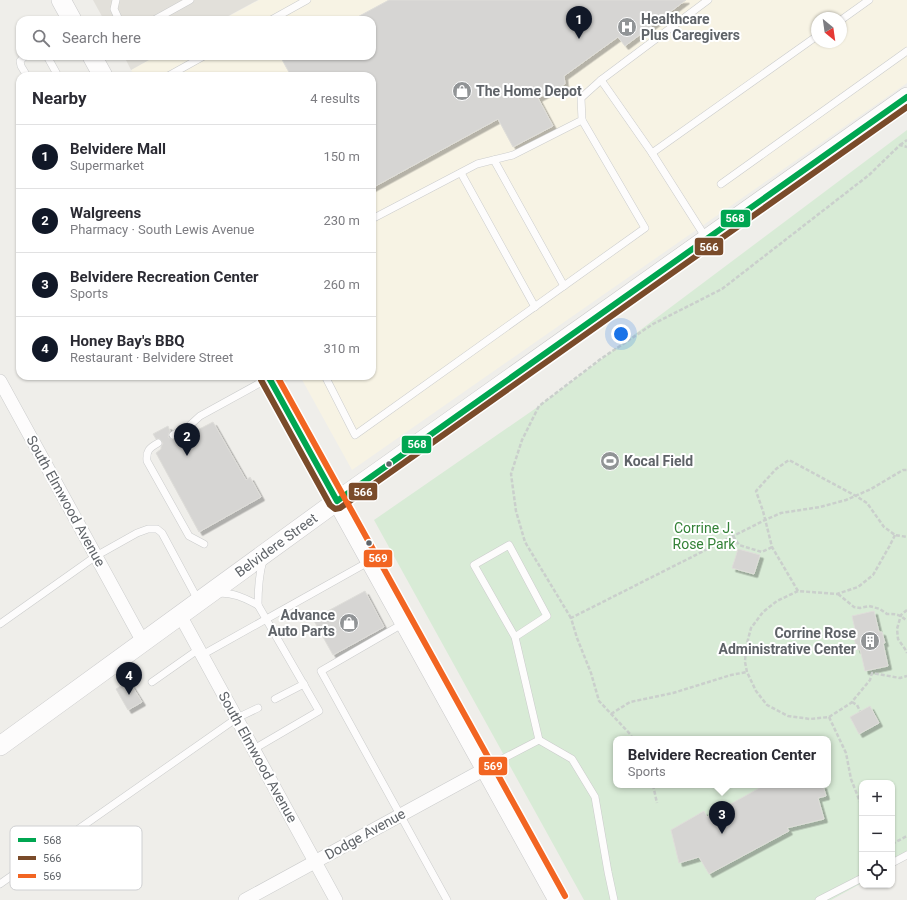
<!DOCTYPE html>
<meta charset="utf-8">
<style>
body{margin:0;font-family:Roboto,sans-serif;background:#f2f2f3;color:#2b2b33}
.controls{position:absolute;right:12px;bottom:12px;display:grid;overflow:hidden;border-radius:8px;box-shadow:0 1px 3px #0004}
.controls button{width:36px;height:36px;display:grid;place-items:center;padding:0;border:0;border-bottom:1px solid #e1e1e2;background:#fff;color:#2b2b33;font:20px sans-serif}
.compass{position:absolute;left:811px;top:12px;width:36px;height:36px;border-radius:50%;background:#fff;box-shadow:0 1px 3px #0004;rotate:151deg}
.you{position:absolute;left:621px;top:334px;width:14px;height:14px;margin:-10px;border:3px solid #fff;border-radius:50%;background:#1a73e8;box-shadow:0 0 0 6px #1a73e833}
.badge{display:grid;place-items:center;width:26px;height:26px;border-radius:50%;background:#111827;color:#fff;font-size:13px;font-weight:700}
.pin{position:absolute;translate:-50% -33px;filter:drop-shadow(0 1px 2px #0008)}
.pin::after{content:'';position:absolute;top:21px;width:14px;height:12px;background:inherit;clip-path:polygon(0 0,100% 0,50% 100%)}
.popup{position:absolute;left:613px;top:736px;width:218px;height:52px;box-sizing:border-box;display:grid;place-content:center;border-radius:8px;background:#fff;filter:drop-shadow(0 1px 3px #0005);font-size:13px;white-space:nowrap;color:#7c7c81}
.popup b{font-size:15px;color:#2b2b33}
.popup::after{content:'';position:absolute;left:50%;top:100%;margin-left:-8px;border:8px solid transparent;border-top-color:#fff}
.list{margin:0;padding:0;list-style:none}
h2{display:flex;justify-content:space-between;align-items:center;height:52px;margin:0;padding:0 16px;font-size:17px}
h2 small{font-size:13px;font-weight:400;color:#7c7c81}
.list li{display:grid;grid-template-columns:26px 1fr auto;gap:12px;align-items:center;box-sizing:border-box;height:64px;padding:0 16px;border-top:1px solid #e1e1e2}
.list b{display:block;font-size:15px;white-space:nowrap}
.list p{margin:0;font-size:13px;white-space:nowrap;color:#7c7c81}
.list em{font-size:13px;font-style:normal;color:#7c7c81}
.icon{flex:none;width:22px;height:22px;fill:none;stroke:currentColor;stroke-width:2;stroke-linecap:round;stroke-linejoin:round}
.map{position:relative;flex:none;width:907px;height:900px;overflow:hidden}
.search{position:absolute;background:#fff;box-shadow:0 1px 3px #0004;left:16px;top:16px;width:360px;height:44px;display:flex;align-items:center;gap:10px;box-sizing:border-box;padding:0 14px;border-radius:12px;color:#7c7c81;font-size:15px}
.panel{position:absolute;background:#fff;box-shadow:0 1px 3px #0004;left:16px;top:72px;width:360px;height:308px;border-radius:12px}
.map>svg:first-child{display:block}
.commercial{fill:#f7f3e4;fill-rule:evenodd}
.education{fill:#e2e0da}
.green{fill:#d8ebd6;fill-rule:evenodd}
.building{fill:#d6d5d3;stroke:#deddd9;filter:url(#shadow)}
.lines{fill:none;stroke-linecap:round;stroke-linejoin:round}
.service-casing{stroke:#cbcccc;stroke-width:8}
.minor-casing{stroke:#cbcccc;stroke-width:14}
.secondary-casing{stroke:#cacacb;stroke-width:20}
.path{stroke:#cacfcc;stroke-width:2.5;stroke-dasharray:4 2;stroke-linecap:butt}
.service{stroke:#fdfcfc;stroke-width:7}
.minor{stroke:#fdfcfc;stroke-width:13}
.secondary{stroke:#fdfcfc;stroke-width:19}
.bus-1-casing{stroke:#fff;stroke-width:9}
.bus-2-casing{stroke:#fff;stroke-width:9}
.bus-3-casing{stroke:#fff;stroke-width:9}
.bus-1{stroke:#00a651;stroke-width:6}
.bus-2{stroke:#7a4b2a;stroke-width:6}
.bus-3{stroke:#f26522;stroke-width:6}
.bus-dot{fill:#5f6368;stroke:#fff;stroke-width:1.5}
.labels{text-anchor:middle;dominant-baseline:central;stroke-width:4;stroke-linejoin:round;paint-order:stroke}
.poi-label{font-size:14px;font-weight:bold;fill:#5f6368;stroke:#fff;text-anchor:start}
.street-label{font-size:14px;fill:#5f6368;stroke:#fff}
.park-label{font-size:14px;fill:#348238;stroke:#fff}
.key{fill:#fff;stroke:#cfd0d2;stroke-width:1}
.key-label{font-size:11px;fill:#5f6368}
.line-badge{stroke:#fff;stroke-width:1.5}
.badge-label{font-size:11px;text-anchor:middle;font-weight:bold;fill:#fff}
</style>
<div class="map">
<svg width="907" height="900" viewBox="0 0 907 900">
<defs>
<filter id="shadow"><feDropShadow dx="3.5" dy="3.5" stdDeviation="0" flood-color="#0004"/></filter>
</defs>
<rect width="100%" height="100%" fill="#efeeea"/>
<!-- commercial -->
<path class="commercial" d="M259,0H907V83L352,470L300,376H372V76H135L131,70L156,56H372V20H222ZM817,18H841V42H817Z"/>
<!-- education -->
<g class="education">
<polygon points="93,0 258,0 221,20 104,20"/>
<polygon points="124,56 156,56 131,70"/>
</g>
<!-- green -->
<path class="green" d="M907,130V859L892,867V783H862V883L831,900H584L374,520L539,406ZM616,739H828V785H616Z"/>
<!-- building -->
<g class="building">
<polygon points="389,0 686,0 625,46 618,37 564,76 565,84 538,98 553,126 513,147 498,119 372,188 372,76 291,76 280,56 372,56 372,20 352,20"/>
<polygon points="213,422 246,480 250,477 261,497 199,532 156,453 161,449 161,447 163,443 160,439 156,439 153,434 168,426 170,431 169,433 168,437 171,439 175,439 176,441"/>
<polygon points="738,549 760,555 754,574 732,568"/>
<polygon points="365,591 384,627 333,655 313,619"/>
<polygon points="874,611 879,632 882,632 885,643 883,643 888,666 865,671 860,649 857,650 854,638 857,638 852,616"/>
<polygon points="129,681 142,702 128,710 116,689"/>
<polygon points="870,706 879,723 859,734 850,717"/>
<polygon points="765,785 823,785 826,796 818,798 824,819 787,828 789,831 709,874 699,857 679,863 671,830 704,811 707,817"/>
</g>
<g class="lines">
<defs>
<g id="service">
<polyline points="116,0 114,9 119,20"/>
<polyline points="154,20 190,0"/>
<polyline points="271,20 307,0"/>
<polyline points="841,20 869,0"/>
<polyline points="25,56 20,61 21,66 27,76"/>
<polyline points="47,56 58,76"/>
<polyline points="168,76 204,56"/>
<polyline points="601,80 652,153 706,238"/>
<polyline points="652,153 817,36"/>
<polyline points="494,160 564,286"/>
<polyline points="461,173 535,307"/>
<polyline points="721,184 907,51"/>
<polyline points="372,219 477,164 513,155 582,120 581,98 601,80 708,0"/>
<polyline points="325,376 355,435 645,228 582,120"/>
<polyline points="173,435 189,426 200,416 269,378"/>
<path d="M158,443C149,448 146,451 147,461L189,536L204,544"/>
<path d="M219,593C235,593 244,598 258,605L319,711L254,749"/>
<path d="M258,605C258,590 259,575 263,560"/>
<polyline points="404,623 321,671 447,900"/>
<polyline points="0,624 96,556 137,533 148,529 157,529 162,533 198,600"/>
<polyline points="202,655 370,561"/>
<polyline points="152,682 199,649"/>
<polyline points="275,699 304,684"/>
<polyline points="539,740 572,759 595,797 608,872 614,900"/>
<polyline points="485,768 539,740 515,637 474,565 509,545 547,616 515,637"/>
<polyline points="892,863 907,855"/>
<polyline points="0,884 237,718 258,708"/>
<polyline points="819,900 862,878"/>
</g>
<g id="minor">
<polyline points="0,381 143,642"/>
<polyline points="180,615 336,900"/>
<polyline points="245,900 485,769"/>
</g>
<g id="secondary">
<polyline points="61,0 72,20"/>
<polyline points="92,56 103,76"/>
<polyline points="268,376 558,900"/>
<polyline points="0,746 337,501 907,97"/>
</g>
</defs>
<!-- service casing -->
<use href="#service" class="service-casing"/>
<!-- minor casing -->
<use href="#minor" class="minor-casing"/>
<!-- secondary casing -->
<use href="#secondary" class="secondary-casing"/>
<!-- path -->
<g class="path">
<polyline points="900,145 907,140"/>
<polyline points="895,535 889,547 873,575 858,587 837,594 798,591 777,601 763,612 751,628 746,647 745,662 747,672 756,691 767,705 788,716 810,719 829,717 851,703 870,680 872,673 900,678 907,676"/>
<polyline points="733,536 739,545 762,552 772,547"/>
<polyline points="798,591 772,547 763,511 756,491 776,469 789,460 856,496 867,503 884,527 895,535 907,537"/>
<path d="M838,594L854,607L860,608L869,606L880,609L887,614C897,614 899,614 907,621"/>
<polyline points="907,610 901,615 897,629 898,639 905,649 907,653"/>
<polyline points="571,618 525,542 516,511 511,474 522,440 539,406 602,358 653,324 722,289 869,175 900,145 907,147"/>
<polyline points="852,702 857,705 860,711"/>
<polyline points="611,714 630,702 673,693 731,675 747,672"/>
<polyline points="829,717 846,753 851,779 862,807"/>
<polyline points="633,739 630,734 599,701 591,673 577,638 571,618 765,520 781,513 820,507 846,500 871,489 903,470 907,470"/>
<polyline points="653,785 657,803"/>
<polyline points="892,844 907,836"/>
</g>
<!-- service -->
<use href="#service" class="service"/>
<!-- minor -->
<use href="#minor" class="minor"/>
<!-- secondary -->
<use href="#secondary" class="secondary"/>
<defs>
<polyline id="bus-1" points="268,376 337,501 907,97"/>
<polyline id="bus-2" points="261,380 330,505 335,509 340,508 907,107"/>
<polyline id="bus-3" points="277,376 565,896"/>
</defs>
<!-- bus-1 casing -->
<use href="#bus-1" class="bus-1-casing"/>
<!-- bus-2 casing -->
<use href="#bus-2" class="bus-2-casing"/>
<!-- bus-3 casing -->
<use href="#bus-3" class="bus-3-casing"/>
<!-- bus-1 -->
<use href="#bus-1" class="bus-1"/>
<!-- bus-2 -->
<use href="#bus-2" class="bus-2"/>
<!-- bus-3 -->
<use href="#bus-3" class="bus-3"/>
</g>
<!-- icons -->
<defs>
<symbol id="hospital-disc" viewBox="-11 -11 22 22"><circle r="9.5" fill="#919496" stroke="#fff"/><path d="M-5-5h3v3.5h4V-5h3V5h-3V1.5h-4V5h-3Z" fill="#fff"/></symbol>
<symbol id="shop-disc" viewBox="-11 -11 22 22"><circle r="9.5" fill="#919496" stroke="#fff"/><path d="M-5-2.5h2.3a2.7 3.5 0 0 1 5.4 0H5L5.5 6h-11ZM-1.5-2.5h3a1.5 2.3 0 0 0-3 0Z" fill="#fff"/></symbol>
<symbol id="stadium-disc" viewBox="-11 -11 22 22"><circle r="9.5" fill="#919496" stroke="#fff"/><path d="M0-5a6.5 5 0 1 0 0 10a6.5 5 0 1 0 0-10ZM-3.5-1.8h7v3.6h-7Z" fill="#fff"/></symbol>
<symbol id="building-disc" viewBox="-11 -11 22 22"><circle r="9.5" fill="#919496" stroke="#fff"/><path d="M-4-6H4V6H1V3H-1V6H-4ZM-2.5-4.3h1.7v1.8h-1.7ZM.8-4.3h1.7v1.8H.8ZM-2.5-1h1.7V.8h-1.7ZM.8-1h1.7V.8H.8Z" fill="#fff"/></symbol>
</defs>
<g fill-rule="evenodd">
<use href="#hospital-disc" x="616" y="16" width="22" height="22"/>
<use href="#shop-disc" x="451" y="80" width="22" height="22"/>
<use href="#stadium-disc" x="599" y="450" width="22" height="22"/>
<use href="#shop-disc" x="338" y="612" width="22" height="22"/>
<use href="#building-disc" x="859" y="630" width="22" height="22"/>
</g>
<!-- markers -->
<g class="bus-dot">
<circle cx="389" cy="464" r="3.5"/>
<circle cx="369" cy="543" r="3.5"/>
</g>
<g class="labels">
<!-- poi labels -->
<g class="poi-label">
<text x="641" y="19">Healthcare<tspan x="641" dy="16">Plus Caregivers</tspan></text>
<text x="476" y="91">The Home Depot</text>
<text x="624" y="461">Kocal Field</text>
<text x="335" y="615" text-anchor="end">Advance<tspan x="335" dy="16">Auto Parts</tspan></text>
<text x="856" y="633" text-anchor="end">Corrine Rose<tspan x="856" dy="16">Administrative Center</tspan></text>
</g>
<!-- street labels -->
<g class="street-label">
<text transform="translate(66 501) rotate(61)">South Elmwood Avenue</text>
<text transform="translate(276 545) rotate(-36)">Belvidere Street</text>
<text transform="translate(258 757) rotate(61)">South Elmwood Avenue</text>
<text transform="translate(365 834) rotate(-29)">Dodge Avenue</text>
</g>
<!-- park labels -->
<g class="park-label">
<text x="704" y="528">Corrine J.<tspan x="704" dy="16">Rose Park</tspan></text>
</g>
</g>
<!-- legend -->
<rect x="10" y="826" width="132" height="64" rx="6" class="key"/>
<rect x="18" y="838" width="18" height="4" fill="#00a651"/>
<rect x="18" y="856" width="18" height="4" fill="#7a4b2a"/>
<rect x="18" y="874" width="18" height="4" fill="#f26522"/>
<g class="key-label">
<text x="43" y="844">568</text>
<text x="43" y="862">566</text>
<text x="43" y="880">569</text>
</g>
<g class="line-badge">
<rect x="720" y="209" width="31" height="19" rx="4" fill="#00a651"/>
<rect x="694" y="237" width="30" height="19" rx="4" fill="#7a4b2a"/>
<rect x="401" y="435" width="31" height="19" rx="4" fill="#00a651"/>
<rect x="348" y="482" width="30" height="19" rx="4" fill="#7a4b2a"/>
<rect x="363" y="549" width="30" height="19" rx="4" fill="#f26522"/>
<rect x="478" y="756" width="30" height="20" rx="4" fill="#f26522"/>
</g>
<g class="badge-label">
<text x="735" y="222">568</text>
<text x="709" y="251">566</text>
<text x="417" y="448">568</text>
<text x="363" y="496">566</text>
<text x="378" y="562">569</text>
<text x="493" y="770">569</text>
</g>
</svg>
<div class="controls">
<button>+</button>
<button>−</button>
<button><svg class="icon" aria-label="locate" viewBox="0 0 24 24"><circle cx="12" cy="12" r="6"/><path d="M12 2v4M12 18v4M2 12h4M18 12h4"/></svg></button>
</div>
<svg class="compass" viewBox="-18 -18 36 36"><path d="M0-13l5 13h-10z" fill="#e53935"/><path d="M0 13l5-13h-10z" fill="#7c7c81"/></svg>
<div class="you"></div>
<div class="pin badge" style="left:579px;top:39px">1</div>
<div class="pin badge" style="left:187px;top:456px">2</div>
<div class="pin badge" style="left:722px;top:834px">3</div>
<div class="popup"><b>Belvidere Recreation Center</b>Sports</div>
<div class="pin badge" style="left:129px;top:695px">4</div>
<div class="search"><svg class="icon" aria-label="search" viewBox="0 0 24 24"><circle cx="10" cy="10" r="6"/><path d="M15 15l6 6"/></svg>Search here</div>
<section class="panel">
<h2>Nearby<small>4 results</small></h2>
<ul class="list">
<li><span class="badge">1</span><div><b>Belvidere Mall</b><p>Supermarket</p></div><em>150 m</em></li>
<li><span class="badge">2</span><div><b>Walgreens</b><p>Pharmacy · South Lewis Avenue</p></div><em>230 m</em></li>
<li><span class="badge">3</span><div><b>Belvidere Recreation Center</b><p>Sports</p></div><em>260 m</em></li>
<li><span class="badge">4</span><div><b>Honey Bay's BBQ</b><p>Restaurant · Belvidere Street</p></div><em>310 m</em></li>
</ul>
</section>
</div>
